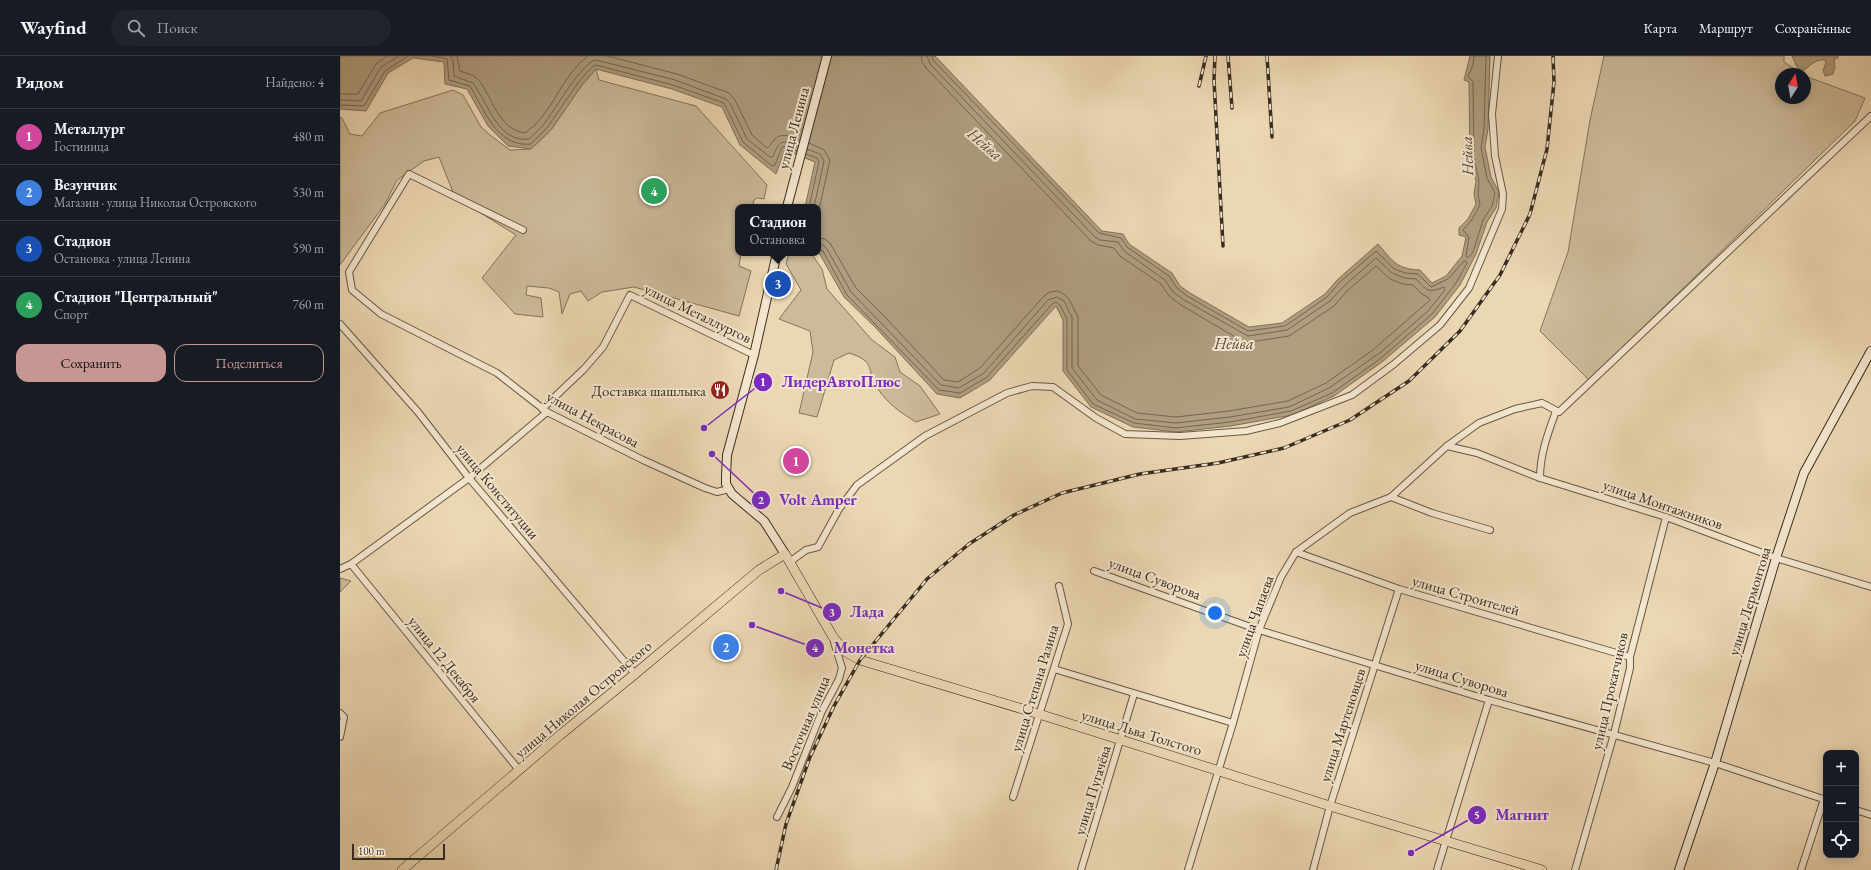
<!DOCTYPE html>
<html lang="ru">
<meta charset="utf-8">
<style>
body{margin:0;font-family:"EB Garamond",serif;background:#20242c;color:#f1f3f6}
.controls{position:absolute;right:12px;bottom:12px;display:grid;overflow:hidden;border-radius:8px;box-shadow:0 2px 10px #0003}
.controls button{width:36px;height:36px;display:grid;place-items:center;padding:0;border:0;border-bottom:1px solid #363941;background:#171b24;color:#f1f3f6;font:20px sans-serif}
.compass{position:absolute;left:1435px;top:12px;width:36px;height:36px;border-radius:50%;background:#171b24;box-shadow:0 2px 10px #0003;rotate:11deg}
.scale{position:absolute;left:12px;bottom:10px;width:93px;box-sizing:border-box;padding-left:4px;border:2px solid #382d1e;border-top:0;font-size:11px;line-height:14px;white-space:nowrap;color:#382d1e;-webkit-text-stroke:3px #f3e5ce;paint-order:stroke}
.you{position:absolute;left:875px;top:557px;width:14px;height:14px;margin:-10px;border:3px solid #fff;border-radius:50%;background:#1a73e8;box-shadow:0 0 0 6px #1a73e833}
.badge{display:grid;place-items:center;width:26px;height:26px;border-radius:50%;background:#c59692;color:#fff;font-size:13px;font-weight:700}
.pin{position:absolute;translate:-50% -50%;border:2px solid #fff;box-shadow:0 1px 4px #0006}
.popup{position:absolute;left:395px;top:148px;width:86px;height:52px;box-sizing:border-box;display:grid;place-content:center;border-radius:8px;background:#171b24;filter:drop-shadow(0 1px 3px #0005);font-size:13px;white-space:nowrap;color:#9ea1a6}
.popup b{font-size:15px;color:#f1f3f6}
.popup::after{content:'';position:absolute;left:50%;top:100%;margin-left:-8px;border:8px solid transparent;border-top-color:#171b24}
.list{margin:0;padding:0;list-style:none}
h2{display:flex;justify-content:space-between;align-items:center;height:52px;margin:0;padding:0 16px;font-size:17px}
h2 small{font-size:13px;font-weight:400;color:#9ea1a6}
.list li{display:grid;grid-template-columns:26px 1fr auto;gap:12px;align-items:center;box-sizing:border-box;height:56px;padding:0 16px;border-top:1px solid #363941}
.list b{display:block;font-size:15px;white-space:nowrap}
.list p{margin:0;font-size:13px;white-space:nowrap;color:#9ea1a6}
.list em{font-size:13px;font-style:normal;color:#9ea1a6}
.actions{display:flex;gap:8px;padding:12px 16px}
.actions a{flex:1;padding:9px 0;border:1px solid #c59692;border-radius:12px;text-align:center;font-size:14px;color:#c59692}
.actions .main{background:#c59692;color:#111}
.icon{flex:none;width:22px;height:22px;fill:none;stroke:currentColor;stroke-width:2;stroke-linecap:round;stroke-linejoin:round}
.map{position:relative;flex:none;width:1531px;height:814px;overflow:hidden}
header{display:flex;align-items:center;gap:24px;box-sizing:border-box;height:56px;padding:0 20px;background:#171b24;border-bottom:1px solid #363941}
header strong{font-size:19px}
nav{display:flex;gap:22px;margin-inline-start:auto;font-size:14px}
.search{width:280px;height:36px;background:#20242c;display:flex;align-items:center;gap:10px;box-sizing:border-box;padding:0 14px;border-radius:22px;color:#9ea1a6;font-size:15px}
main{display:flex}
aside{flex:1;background:#171b24}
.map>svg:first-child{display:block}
.green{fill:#cdba9a;stroke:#82745c}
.water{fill:#af9d80;stroke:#7f7059}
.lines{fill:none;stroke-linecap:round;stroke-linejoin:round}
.shore{stroke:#74654f;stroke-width:1}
.street-casing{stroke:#655843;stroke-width:8}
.secondary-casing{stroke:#382d1e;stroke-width:10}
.primary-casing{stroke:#382d1e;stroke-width:10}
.street{stroke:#f3e5ce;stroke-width:6}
.secondary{stroke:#f3e5ce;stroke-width:8}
.primary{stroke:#ecd7b3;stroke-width:9}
.rail-casing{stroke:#382d1e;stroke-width:3.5}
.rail{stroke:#f3e5ce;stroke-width:2;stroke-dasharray:6;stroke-linecap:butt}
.labels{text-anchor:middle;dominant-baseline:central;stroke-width:4;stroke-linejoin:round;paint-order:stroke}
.street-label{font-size:15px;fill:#382d1e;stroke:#f3e5ce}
.poi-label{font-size:15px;fill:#382d1e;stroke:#f3e5ce;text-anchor:end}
.water-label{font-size:16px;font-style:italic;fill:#564936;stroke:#f3e5ce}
.leader{fill:none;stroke:#7b2cbf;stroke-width:1.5}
.callout-dot{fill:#7b2cbf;stroke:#f3e5ce;stroke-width:1.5}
.mark-label{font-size:12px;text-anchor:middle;font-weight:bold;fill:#fff}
.callout-label{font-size:16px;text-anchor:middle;font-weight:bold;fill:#7b2cbf;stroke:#f3e5ce;stroke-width:4;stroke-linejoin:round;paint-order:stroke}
</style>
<header>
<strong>Wayfind</strong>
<div class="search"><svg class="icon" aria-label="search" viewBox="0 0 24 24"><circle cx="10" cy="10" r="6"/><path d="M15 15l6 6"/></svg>Поиск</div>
<nav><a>Карта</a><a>Маршрут</a><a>Сохранённые</a></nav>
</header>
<main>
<aside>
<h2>Рядом<small>Найдено: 4</small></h2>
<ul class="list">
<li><span class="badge" style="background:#d1479c">1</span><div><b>Металлург</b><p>Гостиница</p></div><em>480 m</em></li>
<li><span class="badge" style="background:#3f7fe0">2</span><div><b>Везунчик</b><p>Магазин · улица Николая Островского</p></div><em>530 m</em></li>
<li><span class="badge" style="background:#1a4fb4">3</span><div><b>Стадион</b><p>Остановка · улица Ленина</p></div><em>590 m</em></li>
<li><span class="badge" style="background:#2e9e5b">4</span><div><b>Стадион &quot;Центральный&quot;</b><p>Спорт</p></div><em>760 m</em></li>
</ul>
<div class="actions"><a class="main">Сохранить</a><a>Поделиться</a></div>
</aside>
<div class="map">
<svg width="1531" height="814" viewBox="0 0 1531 814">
<rect width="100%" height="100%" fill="#ecd7b3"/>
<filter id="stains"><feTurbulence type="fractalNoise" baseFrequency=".005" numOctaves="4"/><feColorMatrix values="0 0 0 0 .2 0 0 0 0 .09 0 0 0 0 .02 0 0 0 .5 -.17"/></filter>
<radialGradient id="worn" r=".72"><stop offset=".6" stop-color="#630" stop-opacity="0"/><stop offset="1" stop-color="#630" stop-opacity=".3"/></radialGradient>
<!-- green -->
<g class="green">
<polygon points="1264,0 1444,0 1444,6 1462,18 1441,18 1441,42 1465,42 1465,20 1525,42 1515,65 1249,324 1200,275 1228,196 1250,64"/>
<polygon points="256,13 259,24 356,50 427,129 424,143 417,142 414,144 412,151 398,151 398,197 401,197 399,210 411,215 399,260 294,231 262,236 248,245 241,235 230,238 222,258 219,236 209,232 187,230 186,239 201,242 203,261 175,258 142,222 176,179 115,141 99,101 84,105 57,124 45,148 0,209 0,61 2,62 10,78 22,80 40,57 113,34 123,39 141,71 150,79 170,94 191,93 211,74 242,29"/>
<path d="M449,197H471L482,213L487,233L532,284L555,301L560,316L580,330L600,358L576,366C561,357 548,348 538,333C525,315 538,306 509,297L494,304L477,361L459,357L473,296L470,275L439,263L461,234L446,208Z"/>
<polygon points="0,522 11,525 0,536"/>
</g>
<!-- water -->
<g class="water">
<path d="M0,0H595L762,175L783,178L789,188L832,217L840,230L850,237L909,271L942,267L985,238L997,224L1038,188C1053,205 1056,213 1080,214L1092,227L1106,220L1122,200L1126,181L1119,179V172L1128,163L1136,148L1134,138L1136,125L1130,105L1129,26L1124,24L1130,0H1150L1148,73L1145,91L1151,121L1159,136L1156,152L1147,166L1136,198L1120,229L1095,261L1042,306L994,340L952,359L891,370L836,376L793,371L751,351L723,315V264L716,250L650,324L620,342L597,338L534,270L504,241L478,195V151H465L475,106L445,94L436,118L400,89L382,51L332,33L256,13L242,29L211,74L191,93L168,90L148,70L127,33L105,28L104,6L73,2L48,17L26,55L0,53Z"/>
<path d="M1452,0H1498V2L1494,3L1495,11L1493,18L1485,20L1483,14L1486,7L1485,4C1475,3 1470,10 1463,15L1457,11Z"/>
</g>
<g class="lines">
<!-- shore -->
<g class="shore">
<path d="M92,0L107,3L109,24L130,30C144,53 157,92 191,88C196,82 203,77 208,70C218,58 244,13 256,9L333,29L384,47L403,86L432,110L435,109L442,91H446L457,95"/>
<path d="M110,0L113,4L114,20L133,27C148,47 158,87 189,83C194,78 200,73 204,68C214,55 242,6 256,4L335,24L386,43L390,47L407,83L430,101H433C439,84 442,83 458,90"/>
<path d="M117,0L120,15L132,19L138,23C153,42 158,73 185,77C213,59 221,19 248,0"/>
<path d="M267,0L337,18L389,37L395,44L412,79L427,92C431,90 431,87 434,84C441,76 451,80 460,84"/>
<polyline points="1134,0 1133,9 1128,20 1133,26 1134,104 1139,125 1138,138 1140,149 1131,165 1123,174 1129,181 1126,200 1128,202 1133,196 1143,164 1152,150 1155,137 1147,122 1141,92 1144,73 1146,0"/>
<polyline points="0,38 18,38 36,8 47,0"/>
<polyline points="0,44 21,45 41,11 59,0"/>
<polyline points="0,49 24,50 45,15 68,0"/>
<polyline points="469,87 484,94 490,104 478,158"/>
<polyline points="467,93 480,98 484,105 474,151"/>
<polyline points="466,98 477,102 479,106 469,151"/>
<polyline points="478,182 485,183 490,187 516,232 544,260 604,324 618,326 640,312 704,240 710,236 718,235 725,239 729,243 738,261 738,310 761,339 797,357 836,361 889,355 948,345 986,327 1033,294 1090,244 1089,242 1082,238 1073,229 1063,228 1050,223 1036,210 1008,234 994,250 949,280 910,286 902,285 841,249 829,240 821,228 780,200 774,192 758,189 751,185 586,12 582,6 581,0"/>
<path d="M478,188L483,189L487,193L511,236L601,329L619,332L644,317L708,244L717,241L724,245L732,261V312L757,344L795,363L836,367L890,361L949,351L989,332L1041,296L1088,255L1105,234L1104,231C1087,238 1087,234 1076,223L1064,222L1052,217L1036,202L1004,230L990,245L947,274L908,280L844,244L833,236L825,224L784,195L778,186L760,184L755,181L590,8L587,0"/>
<polyline points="478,193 483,195 507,239 599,334 620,337 647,321 712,248 716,246 720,249 727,263 727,314 753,348 794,367 836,372 890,366 951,355 992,337 1040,303 1092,258 1116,227 1127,207 1126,205 1124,205 1108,223 1091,231 1078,218 1065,217 1054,213 1036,195 1000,226 987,241 945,270 908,275 847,240 837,232 829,220 787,191 781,182 759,177 593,4 592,0"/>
</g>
<defs>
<g id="street">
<polyline points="183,174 69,118 9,216 12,234 41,258 157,317 207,356 303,404 365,432 377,436 389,433"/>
<polyline points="0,268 78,356 129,422 295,618"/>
<polyline points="202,353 244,313 263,291 290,239 414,299"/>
<polyline points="1107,390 1137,397 1200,422 1326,461 1436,502 1531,531"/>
<path d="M1200,422C1200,398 1208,377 1216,355"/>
<polyline points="1051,441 1092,457 1150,474"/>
<polyline points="956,496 1059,533 1290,601"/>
<polyline points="451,505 466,494 478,491 499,453 517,429 585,380 667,337 692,330 713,331 756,362 785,378 840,380 906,375 940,367 1012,339 1054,308 1100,269 1129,232 1162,153 1163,138 1155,100 1152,58 1158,0"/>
<polyline points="11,508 179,714"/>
<polyline points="0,513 11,508 129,422 207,356"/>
<polyline points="754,515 919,574 1149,644 1375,707 1486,744"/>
<polyline points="714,613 893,667"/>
<polyline points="0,657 4,661 0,681"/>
<polyline points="673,741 728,568 719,530"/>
<polyline points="1516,754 1531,759"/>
<polyline points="437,761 452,731 482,655 499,623 502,612 494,586"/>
<polyline points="741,814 794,638"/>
<polyline points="848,814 893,667 919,574 941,521 956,496 1010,457 1051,441 1107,390 1139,367 1175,353 1202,347 1219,356 1531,60"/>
<polyline points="973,814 990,750 1059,533"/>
<polyline points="1097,814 1149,644"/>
<polyline points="1235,814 1274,678 1290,612 1290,601 1326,461"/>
<polyline points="1461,814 1484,743"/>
</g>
<g id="secondary">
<polyline points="447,151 487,0"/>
<polyline points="437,197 414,299 387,399 386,420 386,428 392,438 424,465 445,498"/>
<polyline points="1339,814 1375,707 1436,502 1464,417 1531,295"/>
</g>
<polyline id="primary" points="62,814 220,679 295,618 419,514 445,498 493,581 506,596 520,604 699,658 990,750 1202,814"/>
</defs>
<!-- street casing -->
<use href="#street" class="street-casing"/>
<!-- secondary casing -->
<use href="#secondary" class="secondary-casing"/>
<!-- primary casing -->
<use href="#primary" class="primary-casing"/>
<!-- street -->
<use href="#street" class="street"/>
<!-- secondary -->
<use href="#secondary" class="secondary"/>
<!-- primary -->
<use href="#primary" class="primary"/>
<defs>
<g id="rail">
<polyline points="875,0 874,24 883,190"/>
<polyline points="888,0 892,52"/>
<polyline points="927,0 932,81"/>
<polyline points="859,30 866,0"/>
<polyline points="436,814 446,768 470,701 494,650 520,604 587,523 629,488 674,459 722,437 800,418 878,407 944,392 1010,364 1069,325 1120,275 1160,219 1190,158 1207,93 1214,26 1213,0"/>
</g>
</defs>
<!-- rail casing -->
<use href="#rail" class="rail-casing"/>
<!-- rail -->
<use href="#rail" class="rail"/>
</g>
<!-- icons -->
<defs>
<symbol id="restaurant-disc" viewBox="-11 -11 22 22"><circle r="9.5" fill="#8f2418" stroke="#f3e5ce"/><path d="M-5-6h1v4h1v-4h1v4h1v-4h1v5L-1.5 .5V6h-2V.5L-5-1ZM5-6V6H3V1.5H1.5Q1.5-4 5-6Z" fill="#fff"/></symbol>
</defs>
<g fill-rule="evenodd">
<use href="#restaurant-disc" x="369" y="323" width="22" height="22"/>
</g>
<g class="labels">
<!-- street labels -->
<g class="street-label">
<text transform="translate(453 72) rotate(-75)">улица Ленина</text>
<text transform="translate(358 257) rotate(26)">улица Металлургов</text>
<text transform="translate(253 363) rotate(28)">улица Некрасова</text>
<text transform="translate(158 435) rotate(50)">улица Конституции</text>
<text transform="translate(1323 448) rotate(19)">улица Монтажников</text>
<text transform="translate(815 522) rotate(20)">улица Суворова</text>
<text transform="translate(1126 539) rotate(16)">улица Строителей</text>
<text transform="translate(1409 545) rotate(-73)">улица Лермонтова</text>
<text transform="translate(914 560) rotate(-70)">улица Чапаева</text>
<text transform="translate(105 603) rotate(51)">улица 12 Декабря</text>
<text transform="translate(1122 622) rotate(17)">улица Суворова</text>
<text transform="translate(694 632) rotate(-73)">улица Степана Разина</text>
<text transform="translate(1269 635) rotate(-77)">улица Прокатчиков</text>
<text transform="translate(243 643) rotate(-40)">улица Николая Островского</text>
<text transform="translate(465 667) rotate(-67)">Восточная улица</text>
<text transform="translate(1002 669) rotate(-72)">улица Мартеновцев</text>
<text transform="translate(802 676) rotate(17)">улица Льва Толстого</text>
<text transform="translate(752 734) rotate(-73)">улица Пугачёва</text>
</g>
<!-- poi labels -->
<g class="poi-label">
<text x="366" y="334">Доставка шашлыка</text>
</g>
<!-- water labels -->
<g class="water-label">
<text transform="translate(645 88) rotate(41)">Нейва</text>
<text transform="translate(1127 100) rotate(-92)">Нейва</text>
<text x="894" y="287">Нейва</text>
</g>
</g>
<!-- callouts -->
<path class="leader" d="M364 372L423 326M372 398L421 444M441 535L492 556M412 569L475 592M1071 797L1137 759"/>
<g class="callout-dot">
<circle cx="364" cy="372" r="4"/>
<circle cx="372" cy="398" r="4"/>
<circle cx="441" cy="535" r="4"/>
<circle cx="412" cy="569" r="4"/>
<circle cx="1071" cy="797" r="4"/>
<circle cx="423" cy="326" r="10"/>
<circle cx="421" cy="444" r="10"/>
<circle cx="492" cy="556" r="10"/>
<circle cx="475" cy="592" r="10"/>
<circle cx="1137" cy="759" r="10"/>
</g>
<g class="mark-label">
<text x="423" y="330">1</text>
<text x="421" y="448">2</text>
<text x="492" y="560">3</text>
<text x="475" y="596">4</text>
<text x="1137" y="763">5</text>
</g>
<g class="callout-label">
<text x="501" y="331">ЛидерАвтоПлюс</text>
<text x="478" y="449">Volt Amper</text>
<text x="527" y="561">Лада</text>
<text x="524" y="597">Монетка</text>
<text x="1182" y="764">Магнит</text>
</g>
<rect width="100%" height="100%" filter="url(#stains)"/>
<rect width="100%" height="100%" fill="url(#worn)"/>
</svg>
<div class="controls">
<button>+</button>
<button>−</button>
<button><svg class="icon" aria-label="locate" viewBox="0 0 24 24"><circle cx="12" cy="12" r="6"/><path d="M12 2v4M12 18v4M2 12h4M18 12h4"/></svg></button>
</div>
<svg class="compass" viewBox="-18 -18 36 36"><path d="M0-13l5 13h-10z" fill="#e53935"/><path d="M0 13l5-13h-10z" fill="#9ea1a6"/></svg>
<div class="scale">100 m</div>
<div class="you"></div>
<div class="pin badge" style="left:456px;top:405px;background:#d1479c">1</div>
<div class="pin badge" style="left:386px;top:591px;background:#3f7fe0">2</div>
<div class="pin badge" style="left:438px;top:228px;background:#1a4fb4">3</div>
<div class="popup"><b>Стадион</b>Остановка</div>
<div class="pin badge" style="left:314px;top:135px;background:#2e9e5b">4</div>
</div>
</main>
